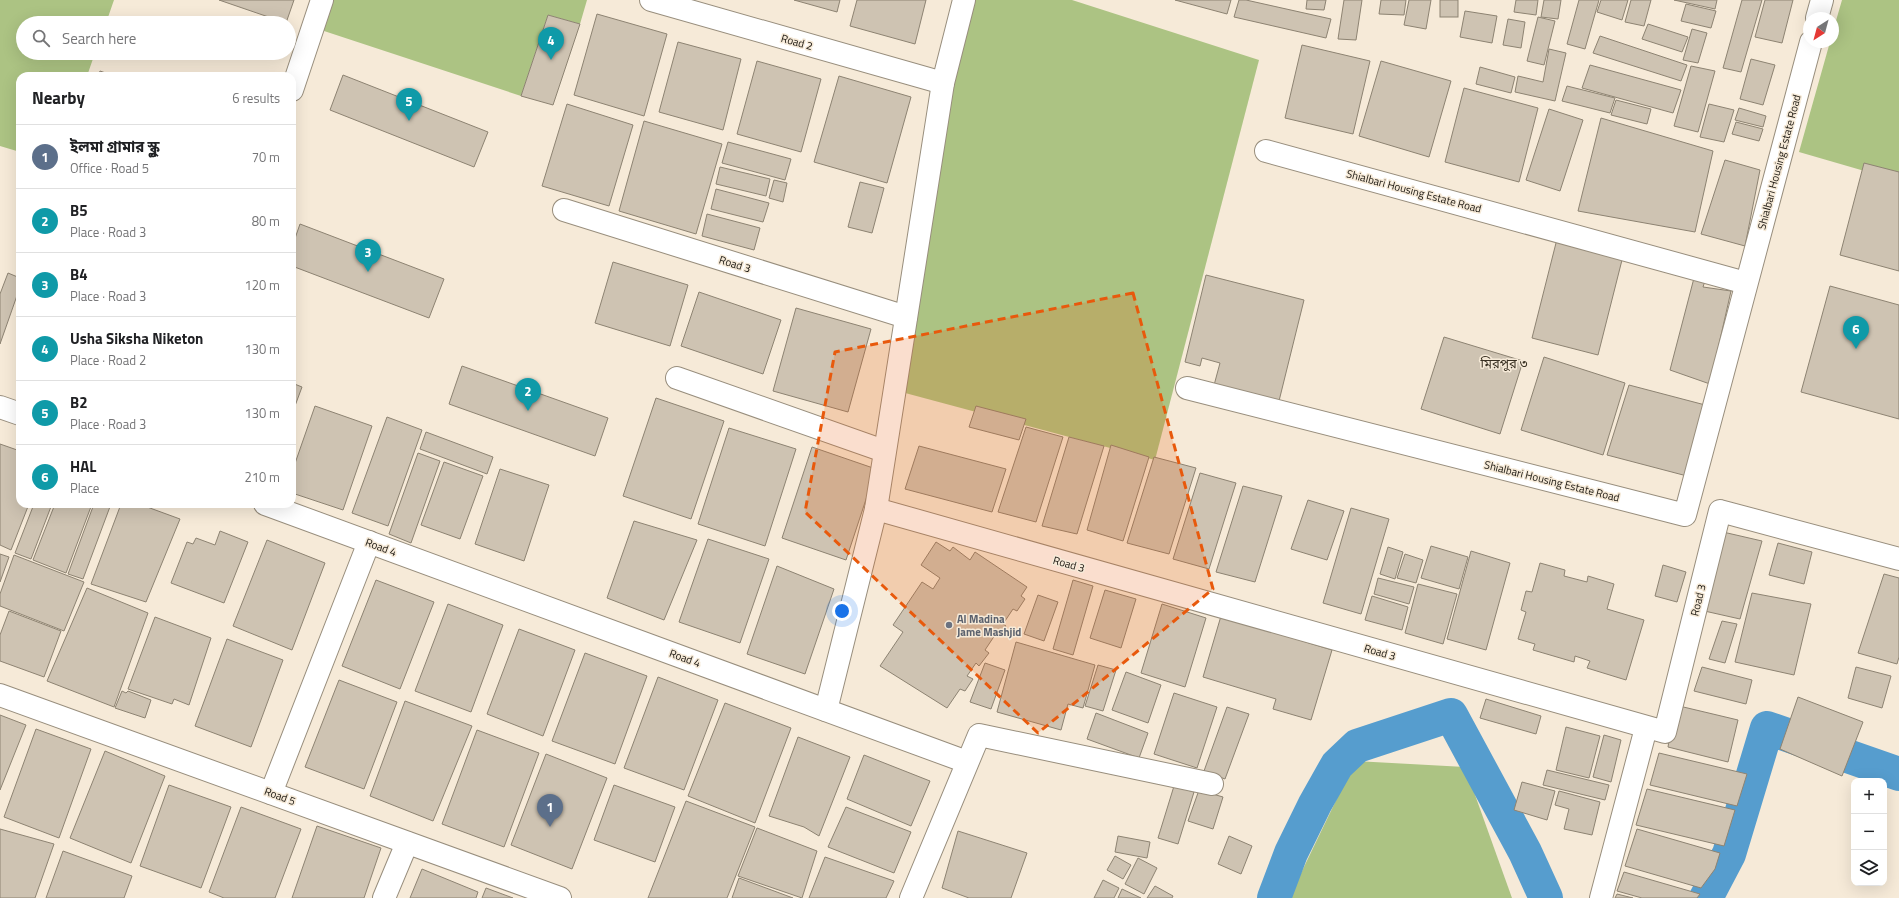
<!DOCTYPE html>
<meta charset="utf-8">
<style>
body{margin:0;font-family:"Titillium Web","Noto Sans Bengali",sans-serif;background:#f2f2f2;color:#202124}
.controls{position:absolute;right:12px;bottom:12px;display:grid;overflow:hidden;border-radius:8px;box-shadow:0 4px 16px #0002}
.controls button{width:36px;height:36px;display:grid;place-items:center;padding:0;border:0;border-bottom:1px solid #e0e0e0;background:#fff;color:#202124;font:20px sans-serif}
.compass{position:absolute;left:1803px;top:12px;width:36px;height:36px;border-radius:50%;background:#fff;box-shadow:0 4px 16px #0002;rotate:216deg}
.you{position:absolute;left:842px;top:611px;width:14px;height:14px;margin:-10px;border:3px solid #fff;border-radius:50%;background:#1a73e8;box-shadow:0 0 0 6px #1a73e833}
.badge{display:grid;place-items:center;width:26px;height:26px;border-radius:50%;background:#3b4fc1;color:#fff;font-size:13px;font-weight:700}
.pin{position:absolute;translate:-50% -33px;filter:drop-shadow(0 1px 2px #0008)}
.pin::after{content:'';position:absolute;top:21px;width:14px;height:12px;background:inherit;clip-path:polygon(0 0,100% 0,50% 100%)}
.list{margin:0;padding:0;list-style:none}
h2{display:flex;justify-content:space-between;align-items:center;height:52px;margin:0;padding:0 16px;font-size:17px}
h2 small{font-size:13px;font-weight:400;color:#757577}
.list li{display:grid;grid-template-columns:26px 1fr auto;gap:12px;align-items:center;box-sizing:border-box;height:64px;padding:0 16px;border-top:1px solid #e0e0e0}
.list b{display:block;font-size:15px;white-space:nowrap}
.list p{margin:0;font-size:13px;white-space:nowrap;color:#757577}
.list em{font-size:13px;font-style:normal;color:#757577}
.icon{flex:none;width:22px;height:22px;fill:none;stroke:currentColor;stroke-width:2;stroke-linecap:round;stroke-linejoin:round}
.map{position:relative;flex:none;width:1899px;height:898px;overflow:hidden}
.search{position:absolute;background:#fff;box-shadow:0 4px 16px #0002;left:16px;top:16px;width:280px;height:44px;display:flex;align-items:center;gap:10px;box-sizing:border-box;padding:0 14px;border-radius:22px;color:#757577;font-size:15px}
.panel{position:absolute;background:#fff;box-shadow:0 4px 16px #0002;left:16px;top:72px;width:280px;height:436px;border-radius:12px}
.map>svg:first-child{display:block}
.green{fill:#acc383}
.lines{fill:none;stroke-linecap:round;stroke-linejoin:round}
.canal{stroke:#569dce;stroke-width:34}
.building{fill:#cec3b2;stroke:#8d8372}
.street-casing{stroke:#988e7d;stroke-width:24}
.street{stroke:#fff;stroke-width:22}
.marked{fill:#e8590c;fill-opacity:0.2;stroke:#e8590c;stroke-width:3;stroke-dasharray:8 5;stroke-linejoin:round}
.worship-dot{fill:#6b7280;stroke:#f6ead8;stroke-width:1.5}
.labels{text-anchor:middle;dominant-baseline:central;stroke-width:3;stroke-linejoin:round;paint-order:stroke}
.street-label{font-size:11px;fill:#1a1610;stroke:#f6ead8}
.worship-label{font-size:11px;font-weight:bold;fill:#5b616d;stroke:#f6ead8;text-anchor:start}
.quarter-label{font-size:13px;fill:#382f21;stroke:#f6ead8}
</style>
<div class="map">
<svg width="1899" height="898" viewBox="0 0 1899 898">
<rect width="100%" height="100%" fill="#f6ead8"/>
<!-- green -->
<g class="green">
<polygon points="0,0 114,0 106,23 23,23 23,53 95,53 87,76 20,76 20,152 0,146"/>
<polygon points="330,0 587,0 580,24 548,15 521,96 321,30"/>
<polygon points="964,0 1072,0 1259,60 1155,460 894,390"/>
<polygon points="1842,0 1899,0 1899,181 1799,152 1830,42 1833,42 1833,31"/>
<polygon points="1355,761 1465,767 1512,898 1289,898"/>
</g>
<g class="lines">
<!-- canal -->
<g class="canal">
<polyline points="1274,898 1291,853 1315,804 1337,765 1357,746 1451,715 1525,852 1546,898"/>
<polyline points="1706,898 1729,854 1767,728 1899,774"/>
</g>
</g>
<!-- building -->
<g class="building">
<polygon points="219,0 294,0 286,23"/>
<polygon points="794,0 840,0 837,12"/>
<polygon points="857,0 926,0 915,44 850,26"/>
<polygon points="1175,0 1231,0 1227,14"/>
<polygon points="1239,0 1246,0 1331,19 1326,38 1234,17"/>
<polygon points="1307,0 1326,0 1324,10 1306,9"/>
<polygon points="1344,0 1362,0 1356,40 1338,39"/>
<polygon points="1381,0 1406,0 1404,15 1379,14"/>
<polygon points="1409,0 1431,0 1426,29 1404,25"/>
<rect x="1440" y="0" width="18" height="17"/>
<polygon points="1516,0 1538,0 1536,15 1514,12"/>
<polygon points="1544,0 1561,0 1558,19 1541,17"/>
<polygon points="1579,0 1599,0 1585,49 1567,44"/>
<polygon points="1601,0 1628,0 1622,20 1597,12"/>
<polygon points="1631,0 1651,0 1644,26 1625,22"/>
<polygon points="1674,0 1717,0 1715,9"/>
<polygon points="1742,0 1762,0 1741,72 1723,68"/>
<polygon points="1765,0 1793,0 1782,43 1755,37"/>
<polygon points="1686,4 1716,11 1711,28 1681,21"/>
<polygon points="1465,11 1497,16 1492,43 1460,37"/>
<polygon points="597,14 667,34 644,116 574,95"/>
<polygon points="548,15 580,24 553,105 521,96"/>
<polygon points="1538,17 1555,21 1544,65 1527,61"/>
<polygon points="1508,19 1525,22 1521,48 1503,45"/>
<polygon points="1648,24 1688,37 1682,52 1642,39"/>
<polygon points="1692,29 1707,33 1698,63 1683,60"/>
<polygon points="1600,36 1687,65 1681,81 1593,53"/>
<polygon points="678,42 741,59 723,130 659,112"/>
<polygon points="1302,45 1370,61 1353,134 1285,118"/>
<polygon points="1549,49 1566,53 1555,101 1515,92 1518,76 1543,82"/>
<polygon points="1751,59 1775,65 1763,105 1740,99"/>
<polygon points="757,61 821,79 801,152 737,134"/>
<polygon points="1381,61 1451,81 1429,157 1359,136"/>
<polygon points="1590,65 1681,90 1673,113 1582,88"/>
<polygon points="1691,66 1715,71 1698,132 1674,126"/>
<polygon points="1480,67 1515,77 1511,93 1476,84"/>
<polygon points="100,71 114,76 98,76"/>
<polygon points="343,75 488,132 474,167 330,110"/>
<polygon points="839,76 911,97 887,183 814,162"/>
<polygon points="1567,86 1615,98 1610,113 1562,101"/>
<polygon points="1464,88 1538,108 1519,182 1445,162"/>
<polygon points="1616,100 1651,109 1647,124 1611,115"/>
<polygon points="567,104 633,125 609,206 542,186"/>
<polygon points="1709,104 1734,110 1724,142 1700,137"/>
<polygon points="1739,108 1766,116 1763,127 1735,120"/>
<polygon points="1549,109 1583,120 1560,191 1526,180"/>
<polygon points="1601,118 1713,151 1695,232 1578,211"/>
<polygon points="644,121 722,144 696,234 619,211"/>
<polygon points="1736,122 1763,129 1759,141 1732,134"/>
<polygon points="728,142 791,159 785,180 722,163"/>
<polygon points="1725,160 1760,170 1745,246 1701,234"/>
<polygon points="1864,163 1899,172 1899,271 1840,255"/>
<polygon points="720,167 770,179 766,196 716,184"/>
<polygon points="774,180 787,183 783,202 769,198"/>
<polygon points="860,182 884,188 872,233 848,227"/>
<polygon points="716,189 769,203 763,222 711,209"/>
<polygon points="707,214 760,228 754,250 702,236"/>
<polygon points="300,224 444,279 429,318 292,266 292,247"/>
<polygon points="1557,239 1623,256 1598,355 1532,338"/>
<polygon points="613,262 688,285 670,346 595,323"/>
<polygon points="8,273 20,278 20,287 0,344 0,294"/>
<polygon points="1206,275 1304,300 1278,405 1213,389 1220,363 1202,358 1200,366 1185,362"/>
<polygon points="1694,278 1706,278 1703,287 1731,291 1710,384 1670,370"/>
<polygon points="1830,286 1899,305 1899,419 1801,392"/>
<polygon points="699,292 781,320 763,374 681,346"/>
<polygon points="796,308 871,329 848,412 773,391"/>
<polygon points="1444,337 1523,361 1500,434 1421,409"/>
<polygon points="1544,357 1625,383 1603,455 1521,430"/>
<polygon points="462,366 608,418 595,456 449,404"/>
<polygon points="292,383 302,387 292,414"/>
<polygon points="1629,385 1709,406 1687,476 1607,455"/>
<polygon points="656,398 724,421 691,519 623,496"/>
<polygon points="315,406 372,426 343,510 292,493 292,472"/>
<polygon points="976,406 1026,419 1019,440 969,427"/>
<polygon points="387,417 422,430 388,526 352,513"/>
<polygon points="1026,427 1063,437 1036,522 998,512"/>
<polygon points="729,428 796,449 765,546 698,524"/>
<polygon points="426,432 493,457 487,474 420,449"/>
<polygon points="1069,437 1104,446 1077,534 1042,526"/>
<polygon points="0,444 20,451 20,504 29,504 11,550 0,545"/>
<polygon points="1111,445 1149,457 1123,541 1087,530"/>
<polygon points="919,446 1006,469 992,512 905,489"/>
<polygon points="812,447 876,469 846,560 782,538"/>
<polygon points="418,453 440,461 411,543 389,534"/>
<polygon points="1154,457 1196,468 1169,554 1127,543"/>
<polygon points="444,462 483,476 460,539 421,525"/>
<polygon points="500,469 549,485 524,561 475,544"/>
<polygon points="1200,473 1236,483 1209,569 1173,559"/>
<polygon points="1243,486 1282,496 1255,582 1216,572"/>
<polygon points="1308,500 1344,511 1327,560 1291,549"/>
<polygon points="34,504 52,504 31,559 15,553"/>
<polygon points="55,504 92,504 66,573 33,560"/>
<polygon points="94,504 111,504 83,579 68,574"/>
<polygon points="121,504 139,504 180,519 146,602 91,584"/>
<polygon points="1351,508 1389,519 1361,614 1323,603"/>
<polygon points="634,521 697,540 664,620 607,598"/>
<polygon points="220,531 248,542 224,603 171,583 187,542 193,544 196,538 215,545"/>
<polygon points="1723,532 1762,541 1740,619 1700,610"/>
<polygon points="708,539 769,559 740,643 679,622"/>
<polygon points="267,540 325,563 292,650 233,626"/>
<polygon points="936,542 950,551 953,547 970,560 975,552 1027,587 1021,596 1025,599 1017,611 1013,609 1003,624 1006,626 998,637 995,635 985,650 989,653 979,666 976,663 967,676 973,679 965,691 960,689 947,708 880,666 903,632 893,625 922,582 933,589 940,578 921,565"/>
<polygon points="1778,543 1812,552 1804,584 1769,575"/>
<polygon points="1431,546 1468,557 1459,589 1421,578"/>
<polygon points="1388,547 1403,552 1395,579 1380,574"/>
<polygon points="1471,551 1510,563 1486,650 1447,639"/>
<polygon points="0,554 9,557 0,582"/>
<polygon points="1405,554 1423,560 1416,583 1397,578"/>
<polygon points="14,555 84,582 64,631 0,606 0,594"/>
<polygon points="1540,563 1565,570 1564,576 1587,582 1588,576 1614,584 1607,609 1644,620 1626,680 1587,668 1590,661 1575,656 1574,662 1533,650 1535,644 1518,639 1526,612 1521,610 1526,591 1532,592"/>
<polygon points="1663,565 1686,572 1677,602 1655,596"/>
<polygon points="777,566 834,589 805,674 747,654"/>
<polygon points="1884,574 1899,578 1899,657 1897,664 1858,653"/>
<polygon points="1378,578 1414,587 1409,604 1374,594"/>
<polygon points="376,580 434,602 400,689 342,666"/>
<polygon points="1073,580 1093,586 1073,655 1053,649"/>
<polygon points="1418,584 1457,594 1443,644 1405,633"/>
<polygon points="87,588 148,613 114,707 47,681"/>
<polygon points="1105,590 1136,599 1121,648 1090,638"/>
<polygon points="1752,593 1811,604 1794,675 1735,662"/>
<polygon points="1038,595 1058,602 1044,641 1024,634"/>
<polygon points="1372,596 1408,607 1402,630 1365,620"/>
<polygon points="448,604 503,625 471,712 415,691"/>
<polygon points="1162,604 1206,618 1185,687 1141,673"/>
<polygon points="9,611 61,631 44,677 0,661 0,635"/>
<polygon points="1221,616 1332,650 1311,720 1273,709 1276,699 1203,677"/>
<polygon points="155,617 211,638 189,705 174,699 172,704 128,689"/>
<polygon points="1722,621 1737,624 1725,663 1709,659"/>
<polygon points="519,629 575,650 543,736 487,714"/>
<polygon points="227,639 283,660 251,747 195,726"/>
<polygon points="1016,642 1095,665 1083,708 1068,704 1061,730 997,712"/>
<polygon points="585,653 647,676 615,764 552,741"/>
<polygon points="985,663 1005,670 991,709 970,702"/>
<polygon points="1098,665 1116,670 1103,711 1085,706"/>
<polygon points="1702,667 1752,680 1746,704 1694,691"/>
<polygon points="1856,667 1891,676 1882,708 1848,698"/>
<polygon points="1126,672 1161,685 1148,723 1112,710"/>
<polygon points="658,677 718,700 684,790 624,768"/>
<polygon points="339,680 397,702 364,789 305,767"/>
<polygon points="122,691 126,693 128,691 151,700 145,718 115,708"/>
<polygon points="1174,693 1217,707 1197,768 1154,754"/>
<polygon points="1798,697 1863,722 1842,776 1780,749"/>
<polygon points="1486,699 1541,716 1536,734 1480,718"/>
<polygon points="405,701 472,726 433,821 370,796"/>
<polygon points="725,703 791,728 755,823 688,796"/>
<polygon points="1675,705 1738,720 1728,762 1668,747"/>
<polygon points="1227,707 1249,714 1225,779 1204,771"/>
<polygon points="1096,713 1148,733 1139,758 1087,739"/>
<polygon points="0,715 26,725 0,790"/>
<polygon points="1566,727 1600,736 1589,778 1556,770"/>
<polygon points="36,729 91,749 59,838 4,817"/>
<polygon points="477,730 539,753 504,847 442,824"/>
<polygon points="1604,735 1621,740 1611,782 1593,777"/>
<polygon points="798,737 850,757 819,836 804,827 769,816"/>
<polygon points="105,751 165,776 131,863 70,838"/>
<polygon points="1659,753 1747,774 1737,806 1650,785"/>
<polygon points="546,754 607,778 572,869 511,845"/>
<polygon points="864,755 930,781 911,826 847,799"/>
<polygon points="1547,770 1609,785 1605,800 1543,785"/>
<polygon points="1522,782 1555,791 1547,820 1514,810"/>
<polygon points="169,785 231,807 201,888 140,866"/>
<polygon points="614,785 675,807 655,862 594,840"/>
<polygon points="1174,786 1194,792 1178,844 1158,838"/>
<polygon points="1647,789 1735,810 1724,846 1636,825"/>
<polygon points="1199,790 1223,797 1213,829 1188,821"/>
<polygon points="1559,791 1600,802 1592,835 1564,829 1569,809 1555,805"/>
<polygon points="686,801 755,827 727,898 648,898"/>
<polygon points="241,807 301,829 275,898 224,898 209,892"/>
<polygon points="846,807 911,832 894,873 828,847"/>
<polygon points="317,826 381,848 364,898 292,898"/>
<polygon points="757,828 817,851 802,898 738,876"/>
<polygon points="0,829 54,844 35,898 0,898"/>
<polygon points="1637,829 1720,853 1715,869 1701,888 1625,866"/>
<polygon points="958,831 1027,853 1011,898 969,898 942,888"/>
<polygon points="1118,836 1150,842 1147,858 1115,852"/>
<polygon points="1229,836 1252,846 1241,874 1218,864"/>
<polygon points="63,851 132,876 124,898 46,898"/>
<polygon points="1115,856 1131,865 1123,879 1107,870"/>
<polygon points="825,857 894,881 886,898 809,898"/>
<polygon points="1138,858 1157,868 1144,894 1125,884"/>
<polygon points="422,869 478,892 476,898 410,898"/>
<polygon points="1624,872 1700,894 1697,898 1642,898 1617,891"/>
<polygon points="739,878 793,898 732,898"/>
<polygon points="1103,880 1119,888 1114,898 1094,898"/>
<polygon points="1155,886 1173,896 1172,898 1147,898"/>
<polygon points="486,888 513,898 482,898"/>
<polygon points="1122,889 1141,898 1118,898"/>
<polygon points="1617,894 1633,898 1615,898"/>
</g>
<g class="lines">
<defs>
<g id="street">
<polyline points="651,0 943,83"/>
<polyline points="1817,18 1822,0"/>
<polyline points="292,90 322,0"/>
<polyline points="1266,151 1746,283"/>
<polyline points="564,210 906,317"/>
<polyline points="677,378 884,451"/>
<polyline points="1187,388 1685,515 1811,42"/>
<polyline points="0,407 20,414"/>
<polyline points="265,504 967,762"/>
<polyline points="876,509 1665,732 1720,511 1899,559"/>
<polyline points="0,695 560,898"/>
<polyline points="826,710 876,509 943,83 964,0"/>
<polyline points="271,793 369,542"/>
<polyline points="384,898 407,843"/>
<polyline points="911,898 979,735 1212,784"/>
<polyline points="1601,898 1646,728"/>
</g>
</defs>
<!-- street casing -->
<use href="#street" class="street-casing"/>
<!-- street -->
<use href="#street" class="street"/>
</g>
<!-- marked area -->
<path class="marked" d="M1133,293L1213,589L1038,733L805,512L835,352Z"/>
<!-- markers -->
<circle class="worship-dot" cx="949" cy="625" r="4"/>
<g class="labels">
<!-- street labels -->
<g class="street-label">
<text transform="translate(797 42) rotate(16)">Road 2</text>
<text transform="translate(1779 162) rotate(-75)">Shialbari Housing Estate Road</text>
<text transform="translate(1414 191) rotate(15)">Shialbari Housing Estate Road</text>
<text transform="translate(735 264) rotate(17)">Road 3</text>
<text transform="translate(1552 481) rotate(14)">Shialbari Housing Estate Road</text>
<text transform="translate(381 547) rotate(20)">Road 4</text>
<text transform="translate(1069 564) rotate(16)">Road 3</text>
<text transform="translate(1698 600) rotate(-76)">Road 3</text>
<text transform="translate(1380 652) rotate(16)">Road 3</text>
<text transform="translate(685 658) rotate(20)">Road 4</text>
<text transform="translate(280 796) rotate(20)">Road 5</text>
</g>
<!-- worship labels -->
<g class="worship-label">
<text x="957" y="619">Al Madina<tspan x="957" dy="13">Jame Mashjid</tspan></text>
</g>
<!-- quarter labels -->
<g class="quarter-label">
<text x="1504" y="363">মিরপুর ৩</text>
</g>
</g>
</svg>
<div class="controls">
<button>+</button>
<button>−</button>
<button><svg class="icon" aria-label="layers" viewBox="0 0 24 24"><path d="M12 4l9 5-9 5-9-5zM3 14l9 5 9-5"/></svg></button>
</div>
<svg class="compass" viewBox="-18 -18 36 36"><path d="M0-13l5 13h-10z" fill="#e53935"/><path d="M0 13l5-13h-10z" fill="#757577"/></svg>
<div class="you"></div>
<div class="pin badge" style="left:550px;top:827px;background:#5c6f8a">1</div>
<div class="pin badge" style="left:528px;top:411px;background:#0f9aa8">2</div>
<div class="pin badge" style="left:368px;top:272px;background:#0f9aa8">3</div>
<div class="pin badge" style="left:551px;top:60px;background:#0f9aa8">4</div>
<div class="pin badge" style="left:409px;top:121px;background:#0f9aa8">5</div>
<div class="pin badge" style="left:1856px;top:349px;background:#0f9aa8">6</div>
<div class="search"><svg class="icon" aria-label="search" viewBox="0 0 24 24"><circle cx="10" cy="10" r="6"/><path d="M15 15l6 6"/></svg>Search here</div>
<section class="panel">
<h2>Nearby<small>6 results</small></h2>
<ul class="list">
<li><span class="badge" style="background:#5c6f8a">1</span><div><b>ইলমা গ্রামার স্কুল</b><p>Office · Road 5</p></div><em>70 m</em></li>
<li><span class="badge" style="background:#0f9aa8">2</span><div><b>B5</b><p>Place · Road 3</p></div><em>80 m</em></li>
<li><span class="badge" style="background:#0f9aa8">3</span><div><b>B4</b><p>Place · Road 3</p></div><em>120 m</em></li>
<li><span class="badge" style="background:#0f9aa8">4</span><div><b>Usha Siksha Niketon</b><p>Place · Road 2</p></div><em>130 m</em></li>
<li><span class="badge" style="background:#0f9aa8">5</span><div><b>B2</b><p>Place · Road 3</p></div><em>130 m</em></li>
<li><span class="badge" style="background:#0f9aa8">6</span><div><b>HAL</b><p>Place</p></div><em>210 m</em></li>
</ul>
</section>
</div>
